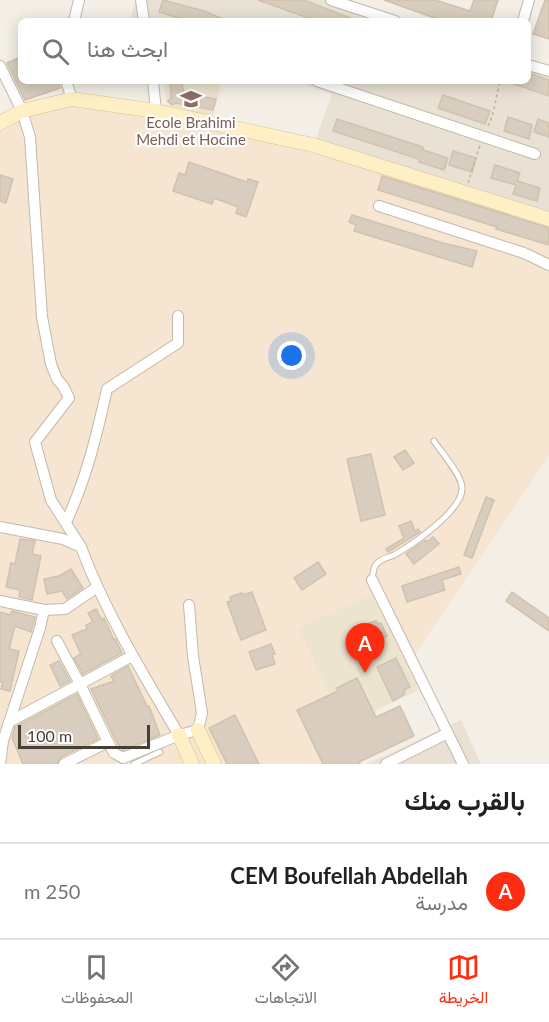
<!DOCTYPE html>
<html lang="ar">
<meta charset="utf-8">
<style>
body{margin:0;font-family:Lato,Vazirmatn,sans-serif;background:#f6f6f6;color:#202124;direction:rtl}
.scale{position:absolute;left:18px;bottom:15px;width:132px;box-sizing:border-box;padding-left:6px;border:3px solid #463f35;border-top:0;font-size:16px;line-height:21px;white-space:nowrap;color:#463f35;-webkit-text-stroke:4px #fff;paint-order:stroke}
.you{position:absolute;left:292px;top:356px;width:21px;height:21px;margin:-15px;border:4px solid #fff;border-radius:50%;background:#1a73e8;box-shadow:0 0 0 9px #1a73e833}
.badge{display:grid;place-items:center;width:39px;height:39px;border-radius:50%;background:#fe2d12;color:#fff;font-size:20px;font-weight:700}
.pin{position:absolute;translate:-50% -50px;filter:drop-shadow(0 2px 3px #0008)}
.pin::after{content:'';position:absolute;top:32px;width:21px;height:18px;background:inherit;clip-path:polygon(0 0,100% 0,50% 100%)}
.list{margin:0;padding:0;list-style:none}
h2{display:flex;justify-content:space-between;align-items:center;height:78px;margin:0;padding:0 24px;font-size:26px}
h2 small{font-size:20px;font-weight:400;color:#757577}
.list li{display:grid;grid-template-columns:39px 1fr auto;gap:18px;align-items:center;box-sizing:border-box;height:96px;padding:0 24px;border-top:2px solid #e0e0e0}
.list b{display:block;font-size:22px;white-space:nowrap}
.list p{margin:0;font-size:20px;white-space:nowrap;color:#757577}
.list em{font-size:20px;font-style:normal;color:#757577}
.icon{flex:none;width:33px;height:33px;fill:none;stroke:currentColor;stroke-width:2;stroke-linecap:round;stroke-linejoin:round}
.map{position:relative;flex:none;width:549px;height:764px;overflow:hidden;direction:ltr}
.search{position:absolute;background:#fff;box-shadow:0 3px 15px #0003;left:18px;right:18px;top:18px;height:66px;display:flex;align-items:center;gap:15px;box-sizing:border-box;padding:0 21px;border-radius:9px;color:#757577;font-size:22px}
.sheet{height:174px;background:#fff}
nav{display:flex;justify-content:space-around;align-items:center;box-sizing:border-box;height:84px;border-top:2px solid #e0e0e0;background:#fff;font-size:16px;color:#757577}
nav a{display:grid;justify-items:center;gap:3px}
nav .on{color:#fe2d12}
.map>svg:first-child{display:block}
.residential{fill:#e8e1d4}
.commercial{fill:#f6e5d1}
.education{fill:#ede4d0}
.building{fill:#d8cdbe;stroke:#d0c2ae;stroke-width:1.5}
.lines{fill:none;stroke-linecap:round;stroke-linejoin:round}
.lane-casing{stroke:#c2b9ab;stroke-width:7}
.street-casing{stroke:#c2b9ab;stroke-width:12}
.secondary-casing{stroke:#d5c195;stroke-width:15}
.path{stroke:#c1b299;stroke-width:1.5;stroke-dasharray:3 3;stroke-linecap:butt}
.lane{stroke:#fff;stroke-width:5}
.street{stroke:#fff;stroke-width:10}
.secondary{stroke:#ffefc5;stroke-width:14}
.labels{text-anchor:middle;dominant-baseline:central;stroke-width:4.5;stroke-linejoin:round;paint-order:stroke}
.education-label{font-size:15px;fill:#785e54;stroke:#fff}
</style>
<div class="map">
<svg width="549" height="764" viewBox="0 0 549 764">
<rect width="100%" height="100%" fill="#f3efe6"/>
<!-- residential -->
<g class="residential">
<polygon points="141,0 324,0 388,21 130,20 135,4"/>
<polygon points="528,67 549,74 549,212 316,139 332,94 296,81 528,81"/>
<polygon points="461,720 481,764 367,764"/>
</g>
<!-- commercial -->
<polygon class="commercial" points="72,99 182,116 549,221 549,456 341,764 0,764 0,126"/>
<!-- education -->
<g class="education">
<polygon points="163,81 222,81 213,116 171,106 166,102"/>
<polygon points="371,594 419,690 344,725 299,628"/>
</g>
<!-- building -->
<g class="building">
<polygon points="163,0 204,11 228,21 188,21 159,12"/>
<polygon points="258,0 304,0 358,21 317,21"/>
<polygon points="384,0 435,0 470,11 474,0 498,0 491,21 443,21"/>
<polygon points="545,0 549,0 549,39 533,34"/>
<polygon points="21,57 21,81 58,81 60,88 25,100 7,63"/>
<polygon points="528,73 549,80 549,96 508,82 528,81"/>
<polygon points="170,81 182,81 183,90 185,93 216,99 213,110 176,103 172,105 168,101 171,98"/>
<polygon points="443,95 490,111 485,124 438,108"/>
<polygon points="508,117 532,125 529,139 504,131"/>
<polygon points="337,119 423,147 423,150 448,158 444,170 419,162 419,159 333,131"/>
<polygon points="538,119 549,123 549,137 534,132"/>
<polygon points="453,151 476,158 472,172 449,165"/>
<polygon points="189,162 247,182 248,179 258,182 246,217 236,213 238,207 214,198 212,204 173,191 179,173 185,175"/>
<polygon points="495,165 520,173 517,181 540,188 537,201 513,194 516,185 491,178"/>
<polygon points="0,175 13,179 6,203 0,201"/>
<polygon points="382,176 549,228 549,245 496,229 497,227 378,190"/>
<polygon points="352,215 443,243 477,251 472,267 354,231 356,225 349,222"/>
<polygon points="405,450 414,463 403,470 394,457"/>
<polygon points="371,454 385,515 361,521 347,459"/>
<polygon points="486,497 494,500 472,558 464,555"/>
<polygon points="411,521 415,531 418,529 420,532 388,552 386,549 404,538 399,526"/>
<polygon points="433,537 439,544 414,564 406,554 426,540 427,542"/>
<polygon points="20,539 35,541 32,554 41,556 32,600 19,597 20,590 6,587 11,563 15,564"/>
<polygon points="318,562 326,574 302,590 294,578"/>
<polygon points="459,567 461,574 442,580 445,590 407,602 402,586"/>
<polygon points="71,569 83,588 67,599 62,591 47,594 44,579 59,576"/>
<polygon points="252,592 266,630 241,640 227,602 231,601 230,597 242,593 243,595"/>
<polygon points="512,592 549,618 549,631 506,601"/>
<polygon points="96,609 102,620 104,618 114,640 115,639 122,653 83,674 74,658 81,654 72,635 87,629 86,625 93,622 88,613"/>
<polygon points="12,611 35,617 31,632 15,626 9,649 19,651 10,691 1,689 3,682 0,682 0,612 10,615"/>
<polygon points="376,621 378,624 381,623 387,636 375,641 377,645 368,649 366,644 362,646 357,633 369,628 367,624"/>
<polygon points="271,644 275,654 272,654 275,664 256,670 249,652"/>
<polygon points="396,658 410,687 404,690 405,694 393,701 377,667"/>
<polygon points="59,661 70,681 60,686 50,665"/>
<polygon points="128,666 147,706 149,706 160,735 123,750 120,747 115,739 91,689 114,681 111,676"/>
<polygon points="357,678 376,717 400,706 414,736 359,762 360,764 323,764 297,710 338,691 337,688"/>
<polygon points="77,694 98,739 61,757 57,764 23,764 12,738 15,727"/>
<polygon points="235,715 259,764 227,764 209,728"/>
</g>
<g class="lines">
<defs>
<g id="lane">
<path d="M372,580C373,575 373,570 375,566C379,559 387,558 394,555C412,545 463,510 462,488C462,475 441,452 434,441"/>
<polyline points="134,764 160,752"/>
</g>
<g id="street">
<polyline points="141,0 144,21"/>
<polyline points="331,0 395,21"/>
<polyline points="74,21 79,0"/>
<polyline points="523,21 529,0"/>
<polyline points="528,65 549,71"/>
<polyline points="0,66 22,111 30,137 42,317 51,364 57,379 63,386 69,398 35,442 51,500 81,547"/>
<polyline points="66,81 72,99"/>
<polyline points="153,81 156,111"/>
<polyline points="317,81 535,154"/>
<polyline points="379,206 524,253 549,265"/>
<path d="M66,522C86,480 97,434 107,389L178,343V316"/>
<path d="M0,527L63,539L81,547C106,614 143,674 179,735"/>
<polyline points="372,580 463,764"/>
<polyline points="0,601 44,610 65,609 96,588"/>
<polyline points="9,722 80,684 57,641"/>
<polyline points="108,742 80,684 132,656"/>
<polyline points="0,763 3,741 40,628 44,610"/>
<polyline points="64,764 108,742 114,753 123,758 179,735 198,730 202,713 193,656 189,605"/>
<polyline points="386,764 448,733"/>
</g>
<g id="secondary">
<polyline points="0,123 22,111 72,99 156,111 313,145 549,219"/>
<polyline points="198,730 214,764"/>
<polyline points="179,735 192,764"/>
</g>
</defs>
<!-- lane casing -->
<use href="#lane" class="lane-casing"/>
<!-- street casing -->
<use href="#street" class="street-casing"/>
<!-- secondary casing -->
<use href="#secondary" class="secondary-casing"/>
<!-- path -->
<g class="path">
<polyline points="488,126 492,117 500,81"/>
<polyline points="468,183 480,145"/>
</g>
<!-- lane -->
<use href="#lane" class="lane"/>
<!-- street -->
<use href="#street" class="street"/>
<!-- secondary -->
<use href="#secondary" class="secondary"/>
</g>
<!-- icons -->
<defs>
<symbol id="school-bare" viewBox="-9 -9 18 18"><path d="M0-5L7-2L0 1L-7-2ZM-4 1L0 2.5L4 1V4Q0 6-4 4Z" fill="#8d6e63" stroke="#fff" stroke-width="2.5" paint-order="stroke"/></symbol>
</defs>
<g fill-rule="evenodd">
<use href="#school-bare" x="176" y="84" width="30" height="30"/>
</g>
<g class="labels">
<!-- education labels -->
<g class="education-label">
<text x="191" y="122">Ecole Brahimi<tspan x="191" dy="17">Mehdi et Hocine</tspan></text>
</g>
</g>
</svg>
<div class="scale">100 m</div>
<div class="you"></div>
<div class="pin badge" style="left:365px;top:673px">A</div>
<div class="search"><svg class="icon" aria-label="search" viewBox="0 0 24 24"><circle cx="10" cy="10" r="6"/><path d="M15 15l6 6"/></svg>ابحث هنا</div>
</div>
<section class="sheet">
<h2>بالقرب منك<small></small></h2>
<ul class="list">
<li><span class="badge">A</span><div><b>CEM Boufellah Abdellah</b><p>مدرسة</p></div><em>250 m</em></li>
</ul>
</section>
<nav>
<a class="on"><svg class="icon" aria-label="map" viewBox="0 0 24 24"><path d="M3 6l6-2 6 2 6-2v14l-6 2-6-2-6 2zM9 4v14M15 6v14"/></svg>الخريطة</a>
<a><svg class="icon" aria-label="directions" viewBox="0 0 24 24"><path d="M12 3l9 9-9 9-9-9zM9 14v-3h6M13 9l2 2-2 2"/></svg>الاتجاهات</a>
<a><svg class="icon" aria-label="saved" viewBox="0 0 24 24"><path d="M7 4h10v16l-5-4-5 4z"/></svg>المحفوظات</a>
</nav>
